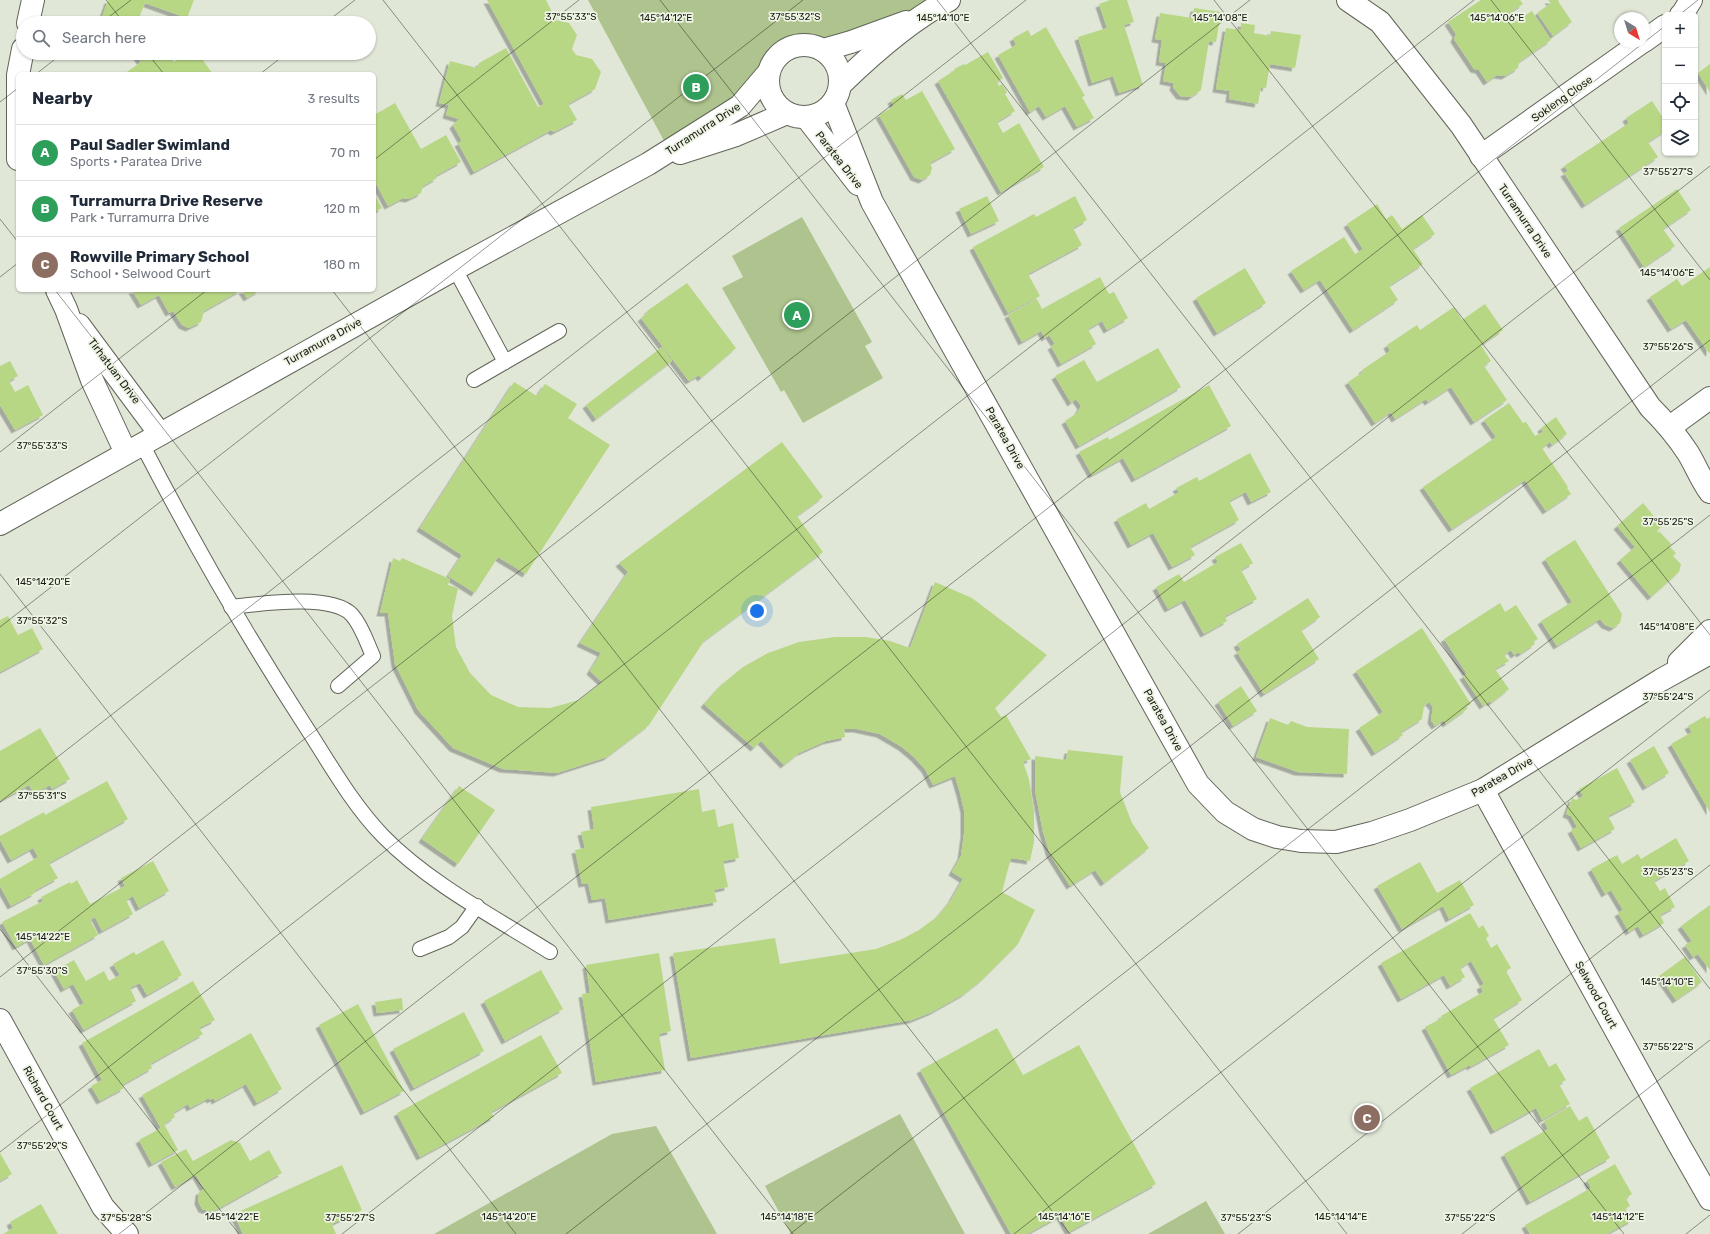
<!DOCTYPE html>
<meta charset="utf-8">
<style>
body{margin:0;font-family:Rubik,sans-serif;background:#f2f2f3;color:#1f2937}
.controls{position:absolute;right:12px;top:12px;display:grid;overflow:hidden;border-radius:6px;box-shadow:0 1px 3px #0004}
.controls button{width:36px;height:36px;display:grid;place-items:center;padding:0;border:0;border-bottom:1px solid #e0e1e3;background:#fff;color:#1f2937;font:20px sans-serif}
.compass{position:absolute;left:1614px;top:12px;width:36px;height:36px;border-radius:50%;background:#fff;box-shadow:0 1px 3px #0004;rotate:142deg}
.you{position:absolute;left:757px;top:611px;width:14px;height:14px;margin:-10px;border:3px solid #fff;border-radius:50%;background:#1a73e8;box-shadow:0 0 0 6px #1a73e833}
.badge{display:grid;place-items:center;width:26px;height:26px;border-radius:50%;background:#1a73e8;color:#fff;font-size:13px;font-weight:700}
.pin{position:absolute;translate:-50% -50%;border:2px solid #fff;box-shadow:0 1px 4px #0006}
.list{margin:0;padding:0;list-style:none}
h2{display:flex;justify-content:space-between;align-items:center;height:52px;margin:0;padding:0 16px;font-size:17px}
h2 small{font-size:13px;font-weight:400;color:#747a83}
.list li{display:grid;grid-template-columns:26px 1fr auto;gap:12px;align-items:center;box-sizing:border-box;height:56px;padding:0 16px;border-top:1px solid #e0e1e3}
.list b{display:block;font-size:15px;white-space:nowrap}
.list p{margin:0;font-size:13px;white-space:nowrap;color:#747a83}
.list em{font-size:13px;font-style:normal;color:#747a83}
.icon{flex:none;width:22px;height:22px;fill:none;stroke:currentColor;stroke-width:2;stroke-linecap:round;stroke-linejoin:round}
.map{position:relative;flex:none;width:1710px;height:1234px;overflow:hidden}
.search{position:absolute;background:#fff;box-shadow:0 1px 3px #0004;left:16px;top:16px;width:360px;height:44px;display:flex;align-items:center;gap:10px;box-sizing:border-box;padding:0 14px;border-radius:22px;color:#747a83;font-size:15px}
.panel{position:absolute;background:#fff;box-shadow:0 1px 3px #0004;left:16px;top:72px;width:360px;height:220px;border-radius:6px}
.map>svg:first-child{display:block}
.green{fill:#aec38d}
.building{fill:#b8d785;filter:url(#shadow)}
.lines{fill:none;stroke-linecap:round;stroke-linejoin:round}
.lane-casing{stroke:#606558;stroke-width:16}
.street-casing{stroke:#606558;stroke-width:24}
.lane{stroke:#fff;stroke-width:14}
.street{stroke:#fff;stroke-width:22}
.ticks{fill:none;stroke:#181a14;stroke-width:1;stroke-opacity:0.45}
.labels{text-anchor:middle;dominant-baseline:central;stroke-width:3.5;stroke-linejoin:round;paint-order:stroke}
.street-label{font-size:11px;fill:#181a14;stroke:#edf4e4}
.ticks-label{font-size:10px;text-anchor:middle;fill:#181a14;stroke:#edf4e4;stroke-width:3.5;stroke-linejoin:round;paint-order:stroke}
</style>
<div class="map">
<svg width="1710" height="1234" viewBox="0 0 1710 1234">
<defs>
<filter id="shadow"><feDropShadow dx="-3.5" dy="3.5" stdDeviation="0" flood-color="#0004"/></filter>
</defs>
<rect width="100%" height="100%" fill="#e0e7d7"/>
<!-- green -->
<g class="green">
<path d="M588,0H938L823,50C798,40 779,47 769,72L669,150Z"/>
<polygon points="802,217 872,342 865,346 883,378 803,423 784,390 781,392 722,288 743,277 732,256"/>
<polygon points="900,1114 965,1234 791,1234 765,1186"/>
<polygon points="656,1126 717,1234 434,1234 612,1134"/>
<polygon points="1206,1201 1225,1234 1148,1234"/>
</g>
<!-- building -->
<g class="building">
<polygon points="108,0 194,0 187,18 145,3 137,23 108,23 101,20"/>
<polygon points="487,0 546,0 556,20 569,23 577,35 572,49 576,55 592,59 601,72 595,89 568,104 577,120 554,132 551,130 474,172 458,143 462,141 453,125 459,119 446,115 449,105 439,103 450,61 477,68 479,63 506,48 538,107 544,104"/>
<polygon points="1110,0 1127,0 1134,22 1124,25 1143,85 1119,93 1113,76 1092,83 1078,37 1107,28 1099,4"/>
<polygon points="1481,0 1520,0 1523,4 1505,16 1511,24 1532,11 1551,40 1519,62 1518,68 1505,76 1497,75 1487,82 1479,70 1474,69 1454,39 1456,34 1448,22"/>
<polygon points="1548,0 1559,0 1558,1 1572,22 1553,36 1537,13 1551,3"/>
<polygon points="1194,8 1221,12 1216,42 1209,41 1201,90 1191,97 1180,96 1173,87 1174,83 1163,81 1166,63 1159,62 1162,40 1155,39 1160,13 1192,18"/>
<polygon points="1241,23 1255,25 1254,33 1270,36 1271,31 1301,35 1295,68 1270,64 1266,88 1261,87 1258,104 1229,99 1230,91 1216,89 1226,28 1241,30"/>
<polygon points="1046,27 1085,96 1082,97 1094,118 1077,127 1065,106 1046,117 1039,106 1030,112 998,55 1016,45 1013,38 1028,30 1031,36"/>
<polygon points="988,52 1003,78 997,82 999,86 1002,84 1007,92 1005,94 1015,111 997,122 1003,133 1019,123 1044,167 1001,192 938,81 955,70 954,69 964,64 965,65"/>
<polygon points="135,53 168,53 174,62 188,53 198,53 212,73 210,74 124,74 141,62"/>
<polygon points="1710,64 1710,92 1698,73"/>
<polygon points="922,91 955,149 930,163 932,168 930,175 922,180 914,177 879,115 894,106 891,100 902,94 906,100"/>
<polygon points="1652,101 1665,121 1665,131 1648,142 1658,157 1585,205 1564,173 1568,171 1564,166 1629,123 1626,118"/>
<polygon points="395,103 421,149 446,135 461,162 435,176 437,178 423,186 421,193 409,199 403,198 388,206 374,180 374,115"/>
<polygon points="1677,189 1691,210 1663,229 1675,246 1644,267 1619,228"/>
<polygon points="374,194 382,208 374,212"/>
<polygon points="987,196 999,221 971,234 959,209"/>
<polygon points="1075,196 1087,220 1073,228 1082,245 1028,274 1040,296 1008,313 973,247 1034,214 1036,217"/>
<polygon points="1377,204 1386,219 1392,215 1402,229 1422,215 1435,234 1413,249 1423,264 1389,286 1398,300 1353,330 1320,280 1304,290 1291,271 1344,237 1355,254 1363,249 1347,224"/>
<polygon points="1710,267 1710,352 1709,353 1686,320 1671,329 1650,297 1677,279 1682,286"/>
<polygon points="1245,268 1266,303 1217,333 1196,298"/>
<polygon points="1100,277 1109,294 1114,292 1128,318 1107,330 1102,321 1088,329 1096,344 1061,364 1051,346 1055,344 1049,335 1045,338 1041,331 1022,342 1008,315 1037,299 1042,309"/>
<polygon points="687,283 736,348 701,378 699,375 689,381 641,318 648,312 647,311"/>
<polygon points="132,290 241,290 204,311 201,322 189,328 182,325 173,311 169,313 159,295 141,305"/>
<polygon points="242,290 260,290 247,298"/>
<polygon points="1485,304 1503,330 1481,345 1491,361 1484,366 1507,400 1474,422 1451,387 1428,402 1426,399 1395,419 1391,412 1375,423 1348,382 1363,372 1362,370 1390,351 1387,345 1417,325 1420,330 1454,307 1462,320"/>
<polygon points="662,347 672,361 596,419 586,405"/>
<polygon points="1158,348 1181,387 1079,446 1065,421 1077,413 1081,406 1076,399 1071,403 1055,376 1084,360 1097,382"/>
<polygon points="10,361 18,376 9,381 15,392 28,385 43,415 15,430 0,405 0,366"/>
<polygon points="514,382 537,396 545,384 577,404 568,418 610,445 526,574 498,557 475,593 448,576 462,555 420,528"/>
<polygon points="1209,385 1231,426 1135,479 1123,458 1092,475 1079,452 1108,437 1109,440"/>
<polygon points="1509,403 1523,423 1526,422 1535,436 1543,432 1541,428 1556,417 1567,434 1552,445 1550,442 1542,448 1568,487 1567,488 1571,494 1546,511 1525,480 1452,529 1423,487 1496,437 1484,420"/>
<polygon points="782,442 823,497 797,516 823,552 704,641 649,725 607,757 557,773 503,769 453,748 418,710 395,664 388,613 380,613 393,558 400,561 402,558 450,579 448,585 458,588 452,616 456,647 470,673 491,695 518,707 550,708 579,700 602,682 590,671 601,653 580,643 628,572 619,563"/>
<polygon points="1250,453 1271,492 1251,502 1246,492 1229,501 1239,520 1190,547 1195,555 1172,567 1153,533 1131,545 1117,519 1146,503 1149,509 1179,492 1176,488 1197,477 1199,481"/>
<polygon points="1643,503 1662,526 1657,531 1658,533 1659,531 1672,545 1669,546 1676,553 1673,556 1681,564 1679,572 1651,597 1620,560 1635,547 1617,526"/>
<polygon points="1575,540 1622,614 1620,623 1613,628 1605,625 1600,619 1557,646 1541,621 1572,602 1545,559"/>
<polygon points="1241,543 1253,563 1241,570 1257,599 1225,616 1227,621 1204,634 1185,600 1168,609 1156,587 1179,574 1184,582 1218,562 1215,557"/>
<polygon points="935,582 972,598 1047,655 995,708 1001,717 1006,715 1031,759 1023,762 1029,779 1034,811 1034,842 1030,861 1011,858 1002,892 1035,910 1018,944 982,980 964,994 932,1012 912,1020 691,1058 673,953 775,938 780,964 876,949 900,940 919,930 938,916 951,900 963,879 952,872 961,856 964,834 964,810 960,793 955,776 933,785 925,769 914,757 902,747 880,734 857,729 844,729 845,737 826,741 799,753 784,765 761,741 754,748 704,704 721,685 743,667 768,653 799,642 835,637 866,637 890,641 910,648"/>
<polygon points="1308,598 1320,617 1301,630 1319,659 1264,694 1237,652 1241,650 1237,644"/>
<polygon points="1500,603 1505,612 1516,605 1538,639 1533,642 1535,644 1520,654 1519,652 1514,655 1511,650 1504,655 1509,661 1495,669 1509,689 1491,703 1490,701 1483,706 1463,676 1467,674 1444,639"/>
<polygon points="8,616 18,635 32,628 43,649 0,672 0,620"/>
<polygon points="1422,628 1471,704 1466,707 1467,709 1446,724 1444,720 1435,726 1431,720 1433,707 1429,702 1424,706 1422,719 1401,732 1403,735 1375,753 1359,728 1383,712 1356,671"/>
<polygon points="1241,686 1257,711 1233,726 1218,702"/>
<polygon points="1705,716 1707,719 1710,717 1710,812 1671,744 1692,732 1688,726"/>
<polygon points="1270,718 1288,725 1291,721 1307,727 1349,729 1347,774 1298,772 1256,757"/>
<polygon points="40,728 70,779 52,789 50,785 34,794 29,785 0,801 0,751"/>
<polygon points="1654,746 1669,773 1646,787 1630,760"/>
<polygon points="1068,750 1123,756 1120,792 1132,823 1149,848 1104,883 1095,870 1070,886 1050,854 1043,832 1035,790 1035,756 1066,760"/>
<polygon points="1617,768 1635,802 1608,816 1615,829 1581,848 1571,830 1577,827 1571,816 1566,814 1572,798 1576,800 1583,796 1579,789"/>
<polygon points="107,781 128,819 49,863 58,878 34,891 35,893 11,906 0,886 0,879 38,857 33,848 11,860 0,840 0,836 44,812 45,815"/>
<polygon points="459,786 495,810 458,864 422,839"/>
<polygon points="699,789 702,812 715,809 718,827 733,823 739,858 723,861 728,887 714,890 717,902 609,920 605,898 592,900 588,883 582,884 575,850 585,848 581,832 594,829 591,807"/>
<polygon points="1676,838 1689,861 1654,881 1660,891 1665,888 1675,907 1660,915 1664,923 1643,935 1638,926 1629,932 1618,913 1623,910 1611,890 1605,894 1591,869 1617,855 1622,864 1638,854 1641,859"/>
<polygon points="153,861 169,891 139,908 133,896 126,900 133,914 102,931 95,917 90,920 98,935 44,965 30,939 16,947 2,922 43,901 41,897 70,882 71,884 77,880 90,904 125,886 121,878"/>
<polygon points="1420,862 1437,893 1460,880 1474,905 1449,919 1443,906 1402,929 1377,886"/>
<polygon points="1710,905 1710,970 1698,954 1693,957 1685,945 1692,941 1681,926"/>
<polygon points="1470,913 1479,928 1483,925 1489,936 1486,938 1491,948 1497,944 1511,968 1506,971 1522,1000 1493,1018 1509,1045 1470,1067 1470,1065 1451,1075 1425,1027 1442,1018 1441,1016 1483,992 1480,986 1484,984 1471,961 1460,968 1465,977 1450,986 1444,975 1401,999 1381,963"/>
<polygon points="163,940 182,975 147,995 140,983 130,988 136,1001 84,1030 72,1010 84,1003 73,984 64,989 54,971 74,960 86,981 104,971 109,981 120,975 113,964 134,952 136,955"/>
<polygon points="659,953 671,1031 659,1034 665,1070 596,1082 582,994 590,993 586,965"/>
<polygon points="1685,957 1702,982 1676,1000 1659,976"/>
<polygon points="541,970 563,1009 505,1041 484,1001"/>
<polygon points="193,981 215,1020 199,1028 203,1034 150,1064 152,1068 122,1085 124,1088 100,1101 91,1086 102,1080 82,1043"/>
<polygon points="402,998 403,1010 377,1013 375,1002"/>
<polygon points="358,1004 404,1091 364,1112 319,1025"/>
<polygon points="464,1012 484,1051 414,1088 393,1049"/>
<polygon points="997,1028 1023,1075 1079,1045 1156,1184 1069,1232 1060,1216 1027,1234 1011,1234 920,1070"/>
<polygon points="251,1033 282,1089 257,1103 246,1084 215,1101 214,1098 210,1100 209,1098 190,1108 188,1104 173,1113 175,1117 164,1124 178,1150 152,1164 139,1140 161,1128 142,1095"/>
<polygon points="541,1035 562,1073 491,1112 494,1117 420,1157 397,1113"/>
<polygon points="1539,1049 1549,1067 1556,1063 1566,1080 1559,1084 1570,1104 1542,1120 1536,1108 1494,1131 1470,1088"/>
<polygon points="1570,1106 1579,1121 1587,1116 1610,1158 1530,1202 1504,1154 1548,1129 1544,1121"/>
<polygon points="231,1140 240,1143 250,1161 269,1150 282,1173 212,1212 202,1209 198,1201 199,1192 204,1189 196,1175 175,1187 161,1162 186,1149 193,1161"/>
<polygon points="0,1153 12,1174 0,1181"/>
<polygon points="1615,1164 1632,1194 1626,1198 1630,1206 1625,1209 1632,1220 1607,1234 1530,1234 1525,1225 1591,1188 1587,1180"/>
<polygon points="342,1165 362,1210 332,1224 336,1234 243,1234 234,1214"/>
<polygon points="41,1204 58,1234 3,1234 13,1228 10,1222"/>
</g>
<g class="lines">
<defs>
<g id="lane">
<polyline points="455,269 505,362 559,331"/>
<polyline points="474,380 505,362"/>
<path d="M142,444C192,541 247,636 306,727C330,764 352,804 383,836C429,883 494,917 550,952"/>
<path d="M231,607C259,604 332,593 352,615C362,626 367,643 373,656L338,686"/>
<polyline points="420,949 449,937 462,927 477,906"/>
</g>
<g id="street">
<path d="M1348,0L1380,22L1461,125L1650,407C1664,421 1677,436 1688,453C1696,466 1701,480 1710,492"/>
<polyline points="1681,15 1683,13 1691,0"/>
<polyline points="28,23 33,0"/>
<polyline points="1644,41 1665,26"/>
<circle cx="804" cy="81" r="36"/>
<polyline points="823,50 851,42 906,22"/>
<path d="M841,84C871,55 912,19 949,0"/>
<polyline points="833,103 872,202 1198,784 1225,812 1253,829 1277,837 1301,841 1336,842 1372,833 1410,820 1483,790 1661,680 1710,653"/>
<polyline points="806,117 858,184"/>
<polyline points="680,153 736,135 787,113"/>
<polyline points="1481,156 1642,42"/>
<polyline points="18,159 18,75 23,49"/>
<polyline points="57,290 66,309 92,380 126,453"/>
<polyline points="79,325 160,434"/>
<polyline points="1670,427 1710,398"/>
<polyline points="0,524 455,269 648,164 740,106 769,72"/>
<polyline points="1679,662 1710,631"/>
<polyline points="1483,790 1678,1143 1710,1199"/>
<polyline points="0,1020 103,1207 127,1234"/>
</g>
</defs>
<!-- lane casing -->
<use href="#lane" class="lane-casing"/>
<!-- street casing -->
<use href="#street" class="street-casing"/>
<!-- lane -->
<use href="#lane" class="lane"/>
<!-- street -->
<use href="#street" class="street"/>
</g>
<!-- ticks -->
<path class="ticks" d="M106,0L124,23M383,0L1347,1234M660,0L1624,1234M937,0L1710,989M1214,0L1710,635M1491,0L1710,280M1679,15L1698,0M101,23L131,0M325,23L355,0M147,53L164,74M36,74L63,53M260,74L287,53M0,102L18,88M374,160L579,0M0,219L18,242M0,277L18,263M55,290L793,1234M332,290L1070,1234M0,452L207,290M0,574L516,1234M0,627L803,0M0,802L1026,0M0,929L239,1234M0,977L1250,0M0,1152L1474,0M119,1234L1665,26M342,1234L1710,166M566,1234L1710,340M790,1234L1710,515M1014,1234L1710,690M1238,1234L1710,865M1462,1234L1710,1040M1686,1234L1710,1215"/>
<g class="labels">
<!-- street labels -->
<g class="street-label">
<text transform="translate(1562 99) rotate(-35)">Sokleng Close</text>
<text transform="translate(703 129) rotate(-33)">Turramurra Drive</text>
<text transform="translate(839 160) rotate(52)">Paratea Drive</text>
<text transform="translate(1525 221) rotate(56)">Turramurra Drive</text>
<text transform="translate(323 342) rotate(-29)">Turramurra Drive</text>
<text transform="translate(114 371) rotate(53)">Tirhatuan Drive</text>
<text transform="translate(1005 438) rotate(61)">Paratea Drive</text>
<text transform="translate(1163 720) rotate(61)">Paratea Drive</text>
<text transform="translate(1502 777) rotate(-30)">Paratea Drive</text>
<text transform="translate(1596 995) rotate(61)">Selwood Court</text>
<text transform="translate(43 1098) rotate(61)">Richard Court</text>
</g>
</g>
<g class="ticks-label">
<text x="571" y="20">37°55'33"S</text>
<text x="795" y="20">37°55'32"S</text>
<text x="666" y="21">145°14'12"E</text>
<text x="943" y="21">145°14'10"E</text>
<text x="1220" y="21">145°14'08"E</text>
<text x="1497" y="21">145°14'06"E</text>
<text x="1668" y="175">37°55'27"S</text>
<text x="1667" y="276">145°14'06"E</text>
<text x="1668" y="350">37°55'26"S</text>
<text x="42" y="449">37°55'33"S</text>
<text x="1668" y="525">37°55'25"S</text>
<text x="43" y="585">145°14'20"E</text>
<text x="42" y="624">37°55'32"S</text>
<text x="1667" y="630">145°14'08"E</text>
<text x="1668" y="700">37°55'24"S</text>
<text x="42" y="799">37°55'31"S</text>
<text x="1668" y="875">37°55'23"S</text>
<text x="43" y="940">145°14'22"E</text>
<text x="42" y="974">37°55'30"S</text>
<text x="1667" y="985">145°14'10"E</text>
<text x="1668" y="1050">37°55'22"S</text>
<text x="42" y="1149">37°55'29"S</text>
<text x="232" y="1220">145°14'22"E</text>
<text x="509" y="1220">145°14'20"E</text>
<text x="787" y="1220">145°14'18"E</text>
<text x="1064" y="1220">145°14'16"E</text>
<text x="1341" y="1220">145°14'14"E</text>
<text x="1618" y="1220">145°14'12"E</text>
<text x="126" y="1221">37°55'28"S</text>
<text x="350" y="1221">37°55'27"S</text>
<text x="1246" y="1221">37°55'23"S</text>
<text x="1470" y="1221">37°55'22"S</text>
</g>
</svg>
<div class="controls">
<button>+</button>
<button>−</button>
<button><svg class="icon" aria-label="locate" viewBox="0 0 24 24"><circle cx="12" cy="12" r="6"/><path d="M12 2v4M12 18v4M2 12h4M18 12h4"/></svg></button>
<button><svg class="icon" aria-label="layers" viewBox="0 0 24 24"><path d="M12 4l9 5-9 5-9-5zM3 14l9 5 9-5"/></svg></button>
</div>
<svg class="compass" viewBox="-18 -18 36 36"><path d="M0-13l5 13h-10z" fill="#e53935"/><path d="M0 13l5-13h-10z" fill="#747a83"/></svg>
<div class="you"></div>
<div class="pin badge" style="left:797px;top:315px;background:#2e9e5b">A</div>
<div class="pin badge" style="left:696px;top:87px;background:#2e9e5b">B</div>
<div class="pin badge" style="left:1367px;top:1118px;background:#8d6e63">C</div>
<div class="search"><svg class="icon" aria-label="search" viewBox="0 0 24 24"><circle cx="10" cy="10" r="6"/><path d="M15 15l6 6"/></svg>Search here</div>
<section class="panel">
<h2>Nearby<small>3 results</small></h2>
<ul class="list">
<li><span class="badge" style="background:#2e9e5b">A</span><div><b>Paul Sadler Swimland</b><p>Sports · Paratea Drive</p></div><em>70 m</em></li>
<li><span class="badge" style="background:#2e9e5b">B</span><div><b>Turramurra Drive Reserve</b><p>Park · Turramurra Drive</p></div><em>120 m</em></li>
<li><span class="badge" style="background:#8d6e63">C</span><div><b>Rowville Primary School</b><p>School · Selwood Court</p></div><em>180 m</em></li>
</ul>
</section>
</div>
